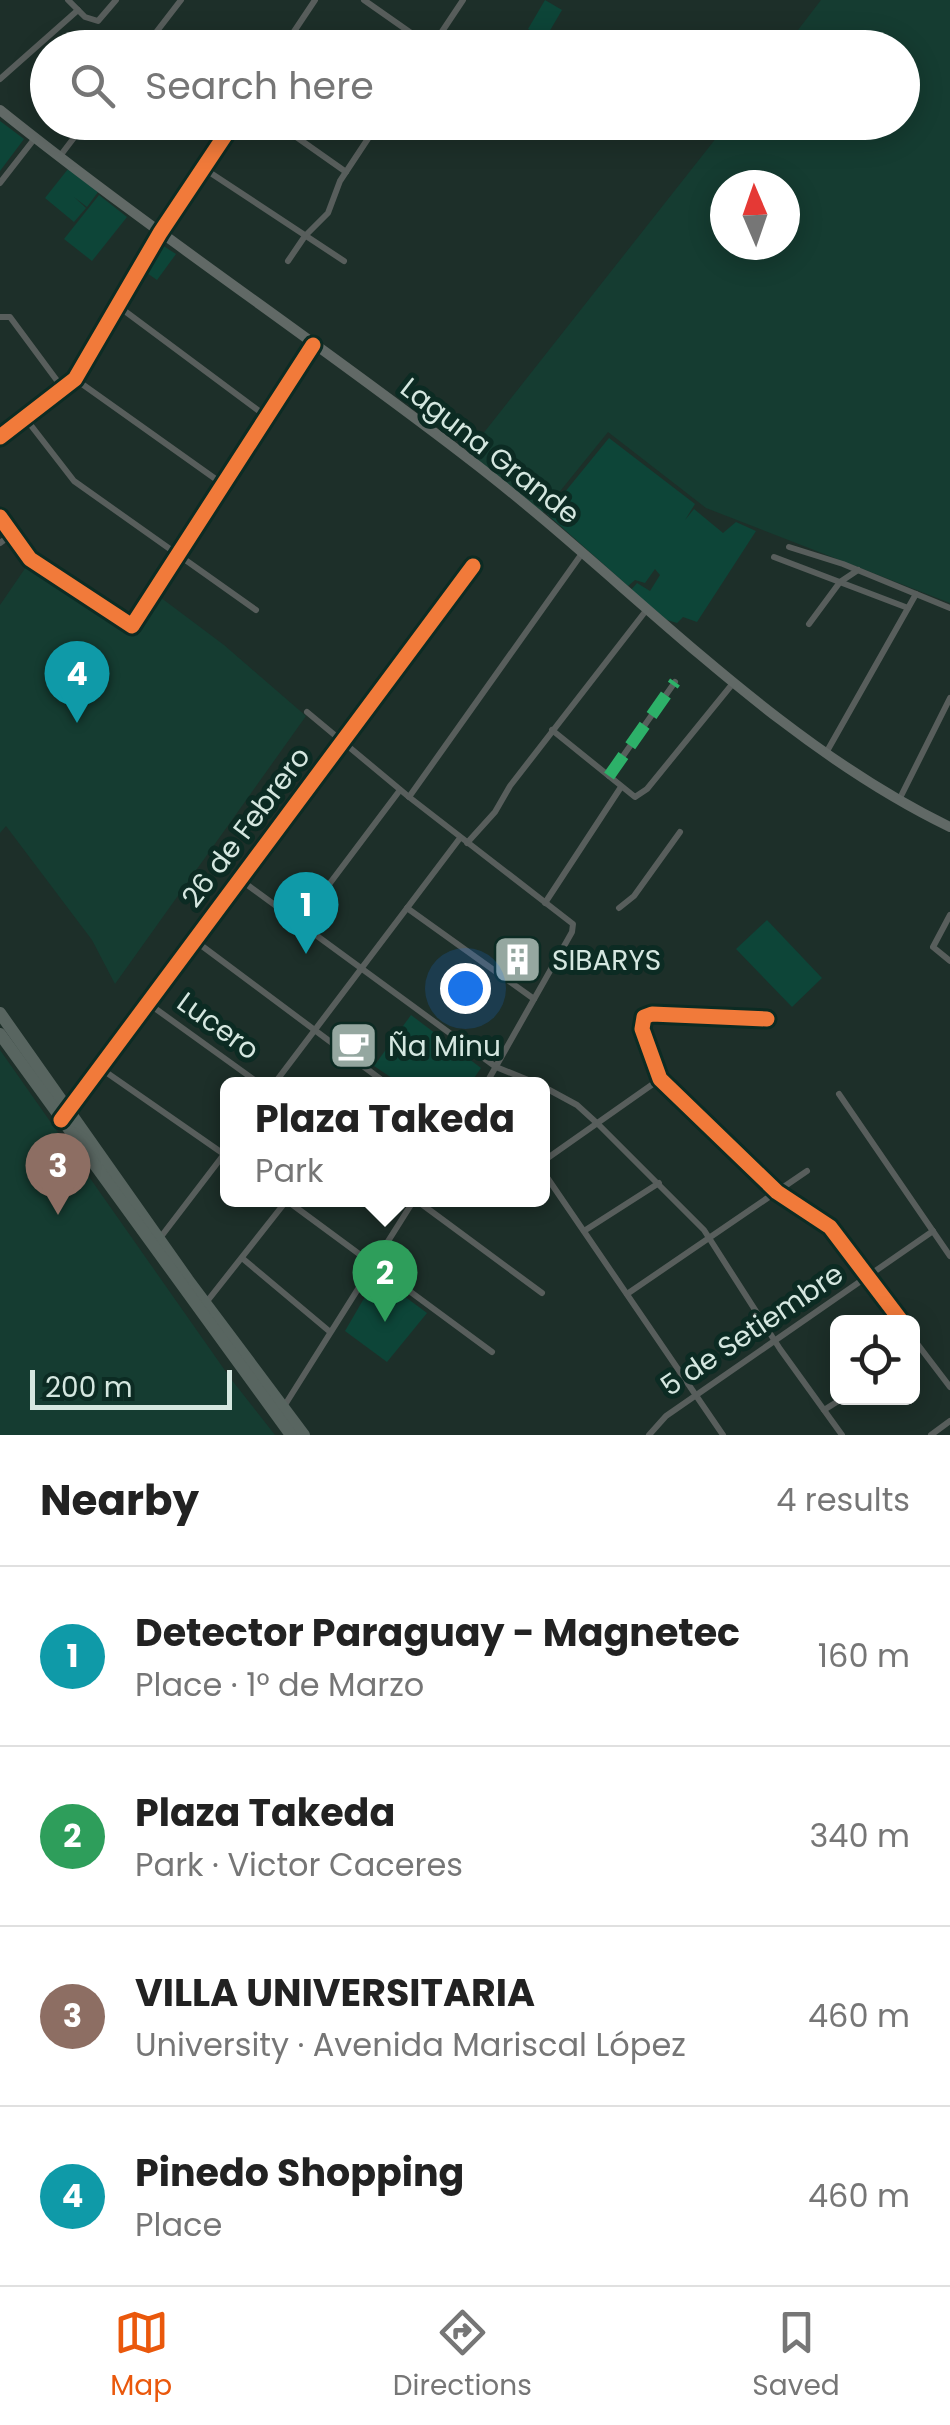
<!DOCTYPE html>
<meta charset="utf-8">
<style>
body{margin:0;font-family:Poppins,sans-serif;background:#f6f6f6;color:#222}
.controls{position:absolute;right:30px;bottom:30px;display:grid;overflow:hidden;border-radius:15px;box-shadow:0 5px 25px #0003}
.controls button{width:90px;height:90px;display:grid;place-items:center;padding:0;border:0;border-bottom:2px solid #e0e0e0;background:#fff;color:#222;font:50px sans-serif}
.compass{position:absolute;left:710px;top:170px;width:90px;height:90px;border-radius:50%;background:#fff;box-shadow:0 5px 25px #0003;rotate:358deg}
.scale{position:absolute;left:30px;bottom:25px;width:202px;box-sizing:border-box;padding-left:10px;border:5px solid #d5e7e0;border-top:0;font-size:28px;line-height:35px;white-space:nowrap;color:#d5e7e0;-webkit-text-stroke:8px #0c2b23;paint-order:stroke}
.you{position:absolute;left:465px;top:988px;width:35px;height:35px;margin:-25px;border:8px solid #fff;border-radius:50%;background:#1a73e8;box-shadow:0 0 0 15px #1a73e833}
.badge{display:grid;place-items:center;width:65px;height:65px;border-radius:50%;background:#ea580c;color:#fff;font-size:32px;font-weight:700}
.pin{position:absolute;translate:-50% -82px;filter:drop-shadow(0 2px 5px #0008)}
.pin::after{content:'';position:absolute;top:52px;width:35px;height:30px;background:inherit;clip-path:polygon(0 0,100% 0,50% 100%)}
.popup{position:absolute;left:220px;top:1077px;width:330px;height:130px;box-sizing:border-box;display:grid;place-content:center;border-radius:15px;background:#fff;filter:drop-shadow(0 2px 8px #0005);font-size:32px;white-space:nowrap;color:#767676}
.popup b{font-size:38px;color:#222}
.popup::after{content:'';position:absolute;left:50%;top:100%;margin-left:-20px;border:20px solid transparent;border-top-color:#fff}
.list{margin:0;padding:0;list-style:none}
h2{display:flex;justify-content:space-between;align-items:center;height:130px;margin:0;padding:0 40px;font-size:42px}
h2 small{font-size:32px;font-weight:400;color:#767676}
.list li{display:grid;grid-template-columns:65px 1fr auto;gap:30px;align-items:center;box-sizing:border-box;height:180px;padding:0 40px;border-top:2px solid #e0e0e0}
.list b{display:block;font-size:38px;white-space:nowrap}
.list p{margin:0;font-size:32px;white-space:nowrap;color:#767676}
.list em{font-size:32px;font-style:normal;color:#767676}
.icon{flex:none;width:55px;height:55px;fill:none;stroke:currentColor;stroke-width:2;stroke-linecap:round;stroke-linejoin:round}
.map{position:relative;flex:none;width:950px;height:1435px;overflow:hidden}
.search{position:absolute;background:#fff;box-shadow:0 5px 25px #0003;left:30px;right:30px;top:30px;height:110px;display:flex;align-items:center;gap:25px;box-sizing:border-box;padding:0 35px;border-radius:55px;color:#767676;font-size:38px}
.sheet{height:850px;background:#fff}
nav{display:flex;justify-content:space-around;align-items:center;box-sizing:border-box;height:140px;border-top:2px solid #e0e0e0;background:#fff;font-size:28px;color:#767676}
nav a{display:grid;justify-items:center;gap:5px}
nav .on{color:#ea580c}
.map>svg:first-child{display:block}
.built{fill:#153c31;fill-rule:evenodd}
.green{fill:#0d4538}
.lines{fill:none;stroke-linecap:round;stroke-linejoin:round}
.street{stroke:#585e5c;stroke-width:6}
.secondary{stroke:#616966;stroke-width:10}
.highway{stroke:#586560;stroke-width:12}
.quiet{stroke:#2db169;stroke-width:12;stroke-dasharray:25 12;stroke-linecap:butt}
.cycleway-casing{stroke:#0c2b23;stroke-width:21}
.cycleway{stroke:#f17a3a;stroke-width:15}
.labels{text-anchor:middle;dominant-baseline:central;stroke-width:10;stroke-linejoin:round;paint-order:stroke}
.street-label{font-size:28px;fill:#d5e7e0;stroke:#0c2b23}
.poi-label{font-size:28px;fill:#d5e7e0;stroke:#0c2b23;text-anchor:start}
</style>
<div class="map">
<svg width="950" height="1435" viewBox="0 0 950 1435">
<rect width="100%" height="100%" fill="#1d2f29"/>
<!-- built -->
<g class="built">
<path d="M821,0H950V603L706,508L608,432L540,516L467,454L728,123L902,122V48L785,47ZM725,185H785V245H725Z"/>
<polygon points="26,567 134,636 160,597 224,645 306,716 115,984 92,940 6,826 0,833 0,605"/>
<polygon points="0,1050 231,1379 275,1435 0,1435"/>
</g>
<!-- green -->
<g class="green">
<polygon points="545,0 562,10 545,39 528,29"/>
<polygon points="0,121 24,139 0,171"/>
<polygon points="68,169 98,192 87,207 74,197 86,208 74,222 45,198"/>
<polygon points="99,195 127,217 92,261 64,239"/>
<polygon points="162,245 176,254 157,280 144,271"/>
<polygon points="609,438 695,504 685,520 694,509 723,533 736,522 756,531 697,622 683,617 677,623 667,620 631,590 637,583 650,591 660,575 655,569 645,583 635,580 628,586 547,514"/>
<polygon points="767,920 822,978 792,1007 736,949"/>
<polygon points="411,1015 481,1068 470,1084 401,1084 374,1066"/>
<polygon points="377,1276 427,1313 387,1362 345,1331"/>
</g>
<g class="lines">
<!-- street -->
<g class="street">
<polyline points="68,0 85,17 98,21 116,0"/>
<polyline points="364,0 431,47"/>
<polyline points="154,34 170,48"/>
<polyline points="144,48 181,0"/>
<polyline points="283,48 315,0"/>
<polyline points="431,48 463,0"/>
<polyline points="0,79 78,10"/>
<polyline points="275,122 346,172"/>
<polyline points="60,156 86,122"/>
<polyline points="203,168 344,261"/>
<polyline points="0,183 35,138"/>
<polyline points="288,261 305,236 328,213 340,181 379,122"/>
<polyline points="118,306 267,417"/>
<polyline points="0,317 10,317 64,390"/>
<polyline points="75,379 224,485"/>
<polyline points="26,419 74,481 256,610"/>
<polyline points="0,437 75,379 160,233 234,122"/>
<polyline points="0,517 30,559 132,626 313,345"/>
<polyline points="0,543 12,534"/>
<polyline points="789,547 843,564 950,608"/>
<polyline points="774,557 908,608"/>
<polyline points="809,624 840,582 858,570"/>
<polyline points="307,712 409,797 573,924 572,932 486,1084"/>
<polyline points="552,730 635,797 647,789 734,682"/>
<polyline points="826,753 916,594"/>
<polyline points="609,776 675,682"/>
<polyline points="409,797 583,552"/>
<polyline points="899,800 950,698"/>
<polyline points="467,843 495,812 510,786 648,608"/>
<polyline points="238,878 496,1067 538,1084"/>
<polyline points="545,903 621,787"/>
<polyline points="407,908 534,999"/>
<polyline points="619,908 634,896 680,832"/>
<polyline points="950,915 933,947 950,961"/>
<polyline points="300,923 400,790"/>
<polyline points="194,940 387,1084"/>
<polyline points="149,1004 260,1084"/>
<polyline points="767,1019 652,1014 644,1017 642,1029 660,1079 777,1192 830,1227 902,1322"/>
<polyline points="100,1068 228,1157"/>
<polyline points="274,1084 460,838"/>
<polyline points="542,1086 577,1105 599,1125 704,1230 780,1349 842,1435"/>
<polyline points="839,1094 950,1256"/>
<polyline points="68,1111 473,566"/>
<polyline points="542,1162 660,1079"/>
<polyline points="542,1170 723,1435"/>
<polyline points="286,1200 492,1352"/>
<polyline points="416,1200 542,1293"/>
<polyline points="584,1231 659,1183"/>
<polyline points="160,1238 228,1149"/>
<polyline points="242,1258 329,1331"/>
<polyline points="627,1294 807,1171"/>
<polyline points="205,1304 287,1200"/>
<polyline points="912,1337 950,1387"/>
<polyline points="283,1408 414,1200"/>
<polyline points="824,1410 843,1398"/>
<polyline points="649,1435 666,1416 933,1231"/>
<polyline points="931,1435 950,1421"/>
</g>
<!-- secondary -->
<path class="secondary" d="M0,110C152,232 315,340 469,459C627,580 770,740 950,827"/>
<!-- highway -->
<g class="highway">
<polyline points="0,1013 188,1280 304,1435"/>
<polyline points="0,1034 291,1435"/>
</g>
<!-- quiet -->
<polyline class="quiet" points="609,776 675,682"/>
<defs>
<g id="cycleway">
<polyline points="0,437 75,379 160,233 234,122"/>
<polyline points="0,517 30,559 132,626 313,345"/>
<polyline points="767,1019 652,1014 644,1017 642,1029 660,1079 777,1192 830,1227 902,1322"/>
<polyline points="61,1120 473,566"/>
</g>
</defs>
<!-- cycleway casing -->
<use href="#cycleway" class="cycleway-casing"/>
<!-- cycleway -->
<use href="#cycleway" class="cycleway"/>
</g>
<!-- icons -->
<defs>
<symbol id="building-square" viewBox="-11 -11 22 22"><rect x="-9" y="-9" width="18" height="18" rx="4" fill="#95a7a0" stroke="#0c2b23"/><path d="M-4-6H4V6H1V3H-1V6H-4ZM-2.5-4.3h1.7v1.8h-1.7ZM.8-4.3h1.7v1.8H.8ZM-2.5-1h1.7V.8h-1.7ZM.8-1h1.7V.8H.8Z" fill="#fff"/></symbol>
<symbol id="cafe-square" viewBox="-11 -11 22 22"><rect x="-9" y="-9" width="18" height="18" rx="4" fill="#95a7a0" stroke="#0c2b23"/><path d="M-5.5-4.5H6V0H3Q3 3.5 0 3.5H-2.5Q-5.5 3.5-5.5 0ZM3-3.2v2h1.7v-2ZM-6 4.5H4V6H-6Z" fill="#fff"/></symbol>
</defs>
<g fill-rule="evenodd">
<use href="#building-square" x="490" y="932" width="55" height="55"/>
<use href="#cafe-square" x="326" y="1018" width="55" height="55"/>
</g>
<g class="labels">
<!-- street labels -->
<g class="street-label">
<text transform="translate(490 451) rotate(38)">Laguna Grande</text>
<text transform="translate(246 827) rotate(-53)">26 de Febrero</text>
<text transform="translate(218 1026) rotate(36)">Lucero</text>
<text transform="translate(752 1330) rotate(-34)">5 de Setiembre</text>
</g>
<!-- poi labels -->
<g class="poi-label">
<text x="552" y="960">SIBARYS</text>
<text x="388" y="1046">Ña Minu</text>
</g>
</g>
</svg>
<div class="controls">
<button><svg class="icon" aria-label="locate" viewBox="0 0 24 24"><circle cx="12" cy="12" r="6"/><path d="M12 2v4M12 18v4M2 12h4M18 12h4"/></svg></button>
</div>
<svg class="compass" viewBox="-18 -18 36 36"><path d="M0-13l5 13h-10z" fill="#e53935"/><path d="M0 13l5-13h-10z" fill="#767676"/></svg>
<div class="scale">200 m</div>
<div class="you"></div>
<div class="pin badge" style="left:306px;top:954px;background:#0f9aa8">1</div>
<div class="pin badge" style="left:385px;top:1322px;background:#2e9e5b">2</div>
<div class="popup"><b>Plaza Takeda</b>Park</div>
<div class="pin badge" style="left:58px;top:1215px;background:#8d6e63">3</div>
<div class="pin badge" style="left:77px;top:723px;background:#0f9aa8">4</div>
<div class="search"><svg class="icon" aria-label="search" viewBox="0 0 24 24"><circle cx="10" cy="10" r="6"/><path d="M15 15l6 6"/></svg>Search here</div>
</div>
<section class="sheet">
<h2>Nearby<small>4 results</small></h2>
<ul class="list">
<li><span class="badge" style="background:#0f9aa8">1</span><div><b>Detector Paraguay - Magnetec</b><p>Place · 1° de Marzo</p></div><em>160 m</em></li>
<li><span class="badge" style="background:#2e9e5b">2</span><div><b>Plaza Takeda</b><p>Park · Victor Caceres</p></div><em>340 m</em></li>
<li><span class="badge" style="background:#8d6e63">3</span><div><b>VILLA UNIVERSITARIA</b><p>University · Avenida Mariscal López</p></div><em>460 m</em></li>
<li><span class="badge" style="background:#0f9aa8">4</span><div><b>Pinedo Shopping</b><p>Place</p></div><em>460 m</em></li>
</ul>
</section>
<nav>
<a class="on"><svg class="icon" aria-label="map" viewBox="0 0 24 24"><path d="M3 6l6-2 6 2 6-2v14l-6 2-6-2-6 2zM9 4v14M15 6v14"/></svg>Map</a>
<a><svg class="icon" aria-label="directions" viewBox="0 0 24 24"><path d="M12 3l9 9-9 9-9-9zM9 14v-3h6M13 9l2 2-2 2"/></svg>Directions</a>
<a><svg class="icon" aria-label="saved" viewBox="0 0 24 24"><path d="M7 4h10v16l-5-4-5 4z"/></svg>Saved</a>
</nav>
